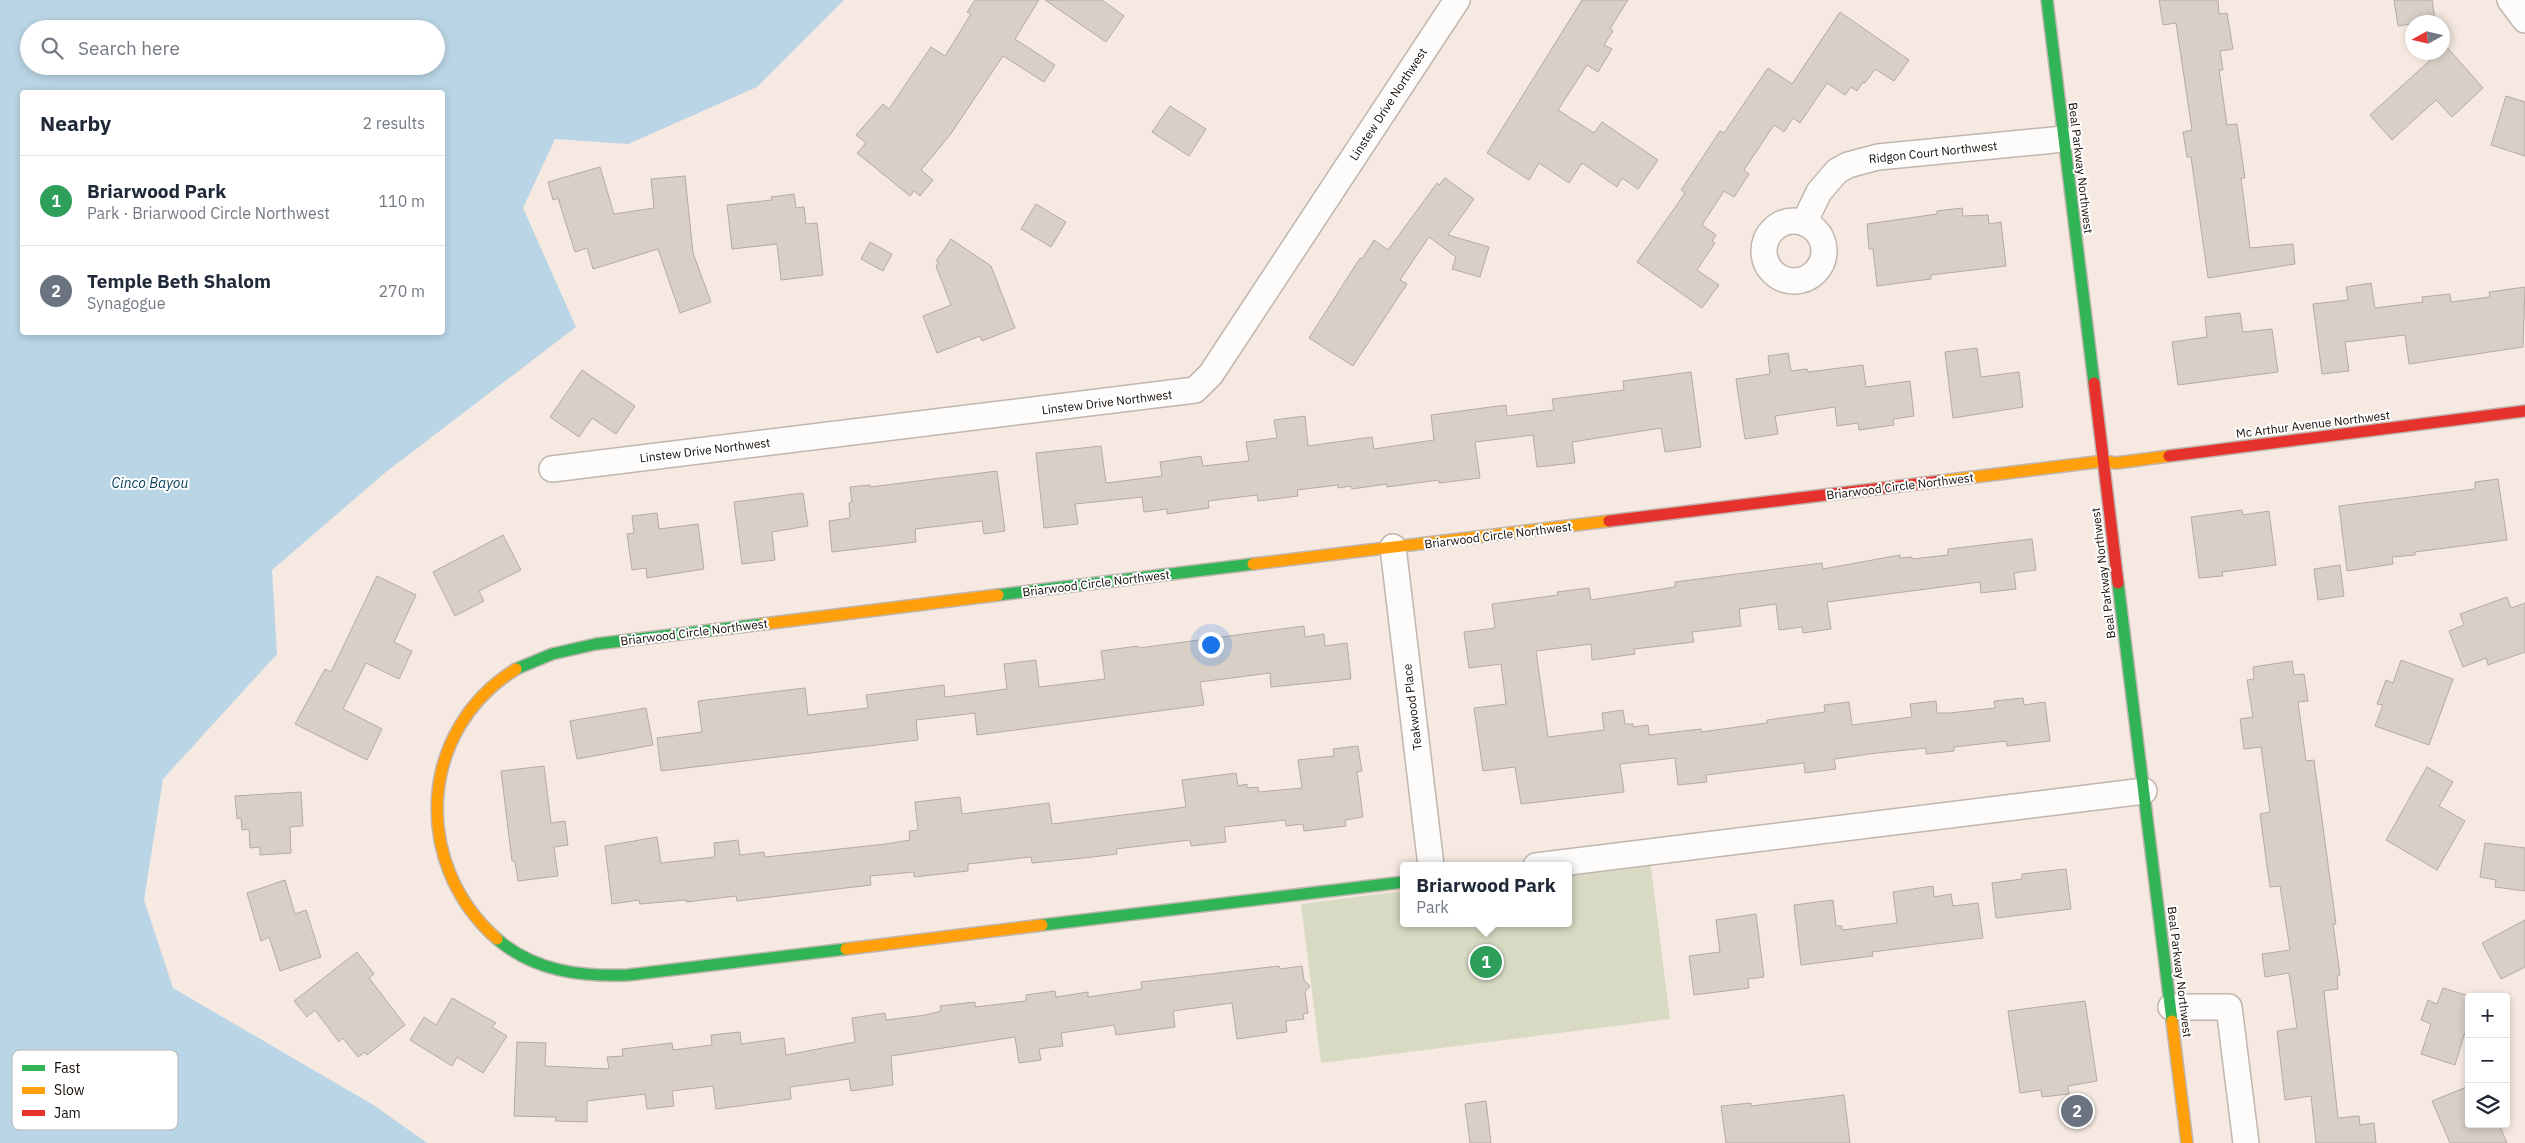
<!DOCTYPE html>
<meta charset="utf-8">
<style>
body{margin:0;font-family:"IBM Plex Sans",sans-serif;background:#f2f2f3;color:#1f2937}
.controls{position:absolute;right:15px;bottom:15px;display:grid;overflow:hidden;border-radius:5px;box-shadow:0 2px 8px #0003}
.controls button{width:45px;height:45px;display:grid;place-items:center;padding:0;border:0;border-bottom:1px solid #e0e1e3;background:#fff;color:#1f2937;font:25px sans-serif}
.compass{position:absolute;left:2405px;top:15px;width:45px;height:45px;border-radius:50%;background:#fff;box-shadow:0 2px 8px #0003;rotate:262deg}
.you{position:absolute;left:1210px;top:644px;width:18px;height:18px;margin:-12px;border:4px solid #fff;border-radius:50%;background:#1a73e8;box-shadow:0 0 0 8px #1a73e833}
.badge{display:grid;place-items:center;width:32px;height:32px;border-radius:50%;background:#b45309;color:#fff;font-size:16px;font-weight:700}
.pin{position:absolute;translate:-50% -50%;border:2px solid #fff;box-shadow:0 1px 5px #0006}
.popup{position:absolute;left:1400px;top:862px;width:172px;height:65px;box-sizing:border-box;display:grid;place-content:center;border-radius:5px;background:#fff;filter:drop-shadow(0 1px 4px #0005);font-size:16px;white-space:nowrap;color:#747a83}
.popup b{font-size:19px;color:#1f2937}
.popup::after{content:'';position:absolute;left:50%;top:100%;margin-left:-10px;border:10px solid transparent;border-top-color:#fff}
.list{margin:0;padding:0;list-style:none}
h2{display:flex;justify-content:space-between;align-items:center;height:65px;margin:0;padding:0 20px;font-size:21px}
h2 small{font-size:16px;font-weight:400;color:#747a83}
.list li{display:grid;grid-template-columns:32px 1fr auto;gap:15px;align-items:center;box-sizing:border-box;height:90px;padding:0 20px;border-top:1px solid #e0e1e3}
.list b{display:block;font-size:19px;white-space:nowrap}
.list p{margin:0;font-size:16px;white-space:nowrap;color:#747a83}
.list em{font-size:16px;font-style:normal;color:#747a83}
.icon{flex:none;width:28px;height:28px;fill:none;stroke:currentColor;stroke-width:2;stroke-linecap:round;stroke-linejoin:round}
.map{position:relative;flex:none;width:2525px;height:1143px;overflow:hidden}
.search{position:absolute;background:#fff;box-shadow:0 2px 8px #0003;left:20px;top:20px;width:425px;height:55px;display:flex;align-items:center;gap:12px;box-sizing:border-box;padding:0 18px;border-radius:28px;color:#747a83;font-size:19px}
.panel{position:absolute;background:#fff;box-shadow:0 2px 8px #0003;left:20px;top:90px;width:425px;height:245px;border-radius:5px}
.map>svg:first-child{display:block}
.green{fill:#d8dac3}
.water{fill:#bad5e5;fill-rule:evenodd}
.building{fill:#d8cfc7;stroke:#b5aba4}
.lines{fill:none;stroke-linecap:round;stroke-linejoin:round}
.street-casing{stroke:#c0b6b0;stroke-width:28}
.fast-casing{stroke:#c0b6b0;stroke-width:14}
.slow-casing{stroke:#c0b6b0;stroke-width:14}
.jam-casing{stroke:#c0b6b0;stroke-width:14}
.street{stroke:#fefcfa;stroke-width:25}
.fast{stroke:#30b455;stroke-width:11}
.slow{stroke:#ff9f0a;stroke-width:11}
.jam{stroke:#e5322d;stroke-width:11}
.labels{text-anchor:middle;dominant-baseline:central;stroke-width:4;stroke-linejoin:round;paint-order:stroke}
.street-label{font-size:12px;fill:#130b05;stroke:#fff}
.water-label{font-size:14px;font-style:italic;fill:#053e59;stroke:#fff}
.key{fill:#fff;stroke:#b8b6b4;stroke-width:1}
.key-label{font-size:14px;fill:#130b05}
</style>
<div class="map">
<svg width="2525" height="1143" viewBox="0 0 2525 1143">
<rect width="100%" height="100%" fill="#f5e9e1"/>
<!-- green -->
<polygon class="green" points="1650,860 1670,1019 1321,1063 1301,904 1403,891 1404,923 1568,923 1569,871"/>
<!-- water -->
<path class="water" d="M0,0H844L757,87L628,144L555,139L523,208L576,327L386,472L272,570L277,654L163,779L144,900L173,988L375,1106L427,1143H0ZM29,29H436V66H29ZM22,92H442V332H22Z"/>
<!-- building -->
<g class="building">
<polygon points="975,0 1039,0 1015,39 1055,65 1044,82 1003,56 950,135 921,170 933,180 920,196 914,191 910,196 857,153 866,143 856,135 883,104 889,109 931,47 945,56 971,14 967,12"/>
<polygon points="1045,0 1102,0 1124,16 1106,42"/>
<polygon points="1582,0 1628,0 1610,29 1613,31 1604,45 1612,49 1598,72 1587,65 1558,110 1594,133 1602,122 1658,160 1638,189 1622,178 1617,187 1582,163 1569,183 1539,163 1529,180 1487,153"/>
<polygon points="2159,0 2218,0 2219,14 2227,13 2233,49 2220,51 2223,70 2219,70 2227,125 2237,124 2245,178 2241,178 2250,248 2293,244 2295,264 2208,278 2191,157 2187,157 2183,132 2192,130 2176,23 2163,25"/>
<polygon points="2394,0 2432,0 2435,20 2398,26"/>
<polygon points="1840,12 1909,60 1894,81 1875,69 1865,83 1863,82 1857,91 1851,87 1845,95 1827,83 1800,123 1793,118 1784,132 1774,125 1744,170 1749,174 1734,197 1724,191 1702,225 1716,235 1712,241 1715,243 1697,270 1719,285 1702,308 1637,262 1685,193 1681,190 1720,131 1724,133 1768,68 1792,84"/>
<polygon points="2446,46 2483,88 2452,117 2436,100 2392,140 2370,115 2439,52 2442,52"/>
<polygon points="2506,96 2525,102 2525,156 2491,145"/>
<polygon points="1170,106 1206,129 1189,156 1152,132"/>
<polygon points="600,167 614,214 654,208 651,179 685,176 693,253 711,302 680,313 658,249 593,269 587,248 575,252 558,198 553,200 548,182"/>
<polygon points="1445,178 1474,199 1448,235 1489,247 1480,277 1452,269 1456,257 1429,237 1400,280 1407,284 1353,366 1309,338 1360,258 1362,259 1374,240 1388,250 1437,183 1439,185"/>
<polygon points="794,194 796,208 804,207 806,224 817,223 823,275 781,280 777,244 732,249 727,205 772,200 771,197"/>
<polygon points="1036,204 1066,222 1051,247 1021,229"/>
<polygon points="1962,208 1963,216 1988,215 1989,224 2001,222 2006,266 1931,275 1931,279 1877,286 1873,249 1869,249 1867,224 1937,214 1937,211"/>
<polygon points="951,239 991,266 1015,328 982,341 980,336 937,353 923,316 951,305 936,266 939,262 936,261"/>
<polygon points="870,242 892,254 883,271 861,259"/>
<polygon points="2371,283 2375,308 2423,302 2422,297 2450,294 2451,302 2490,297 2489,292 2525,287 2523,347 2409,364 2405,335 2345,342 2349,371 2322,374 2313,304 2348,300 2346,287"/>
<polygon points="2240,313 2243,332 2272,329 2278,372 2178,385 2172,342 2207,337 2205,317"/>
<polygon points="1977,348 1981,377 2019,372 2023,407 1953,418 1945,352"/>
<polygon points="1788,353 1791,371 1807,369 1808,372 1863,365 1866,387 1910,381 1914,416 1893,419 1894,425 1859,430 1858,423 1837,426 1835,407 1775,416 1778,434 1745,439 1736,379 1770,374 1768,356"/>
<polygon points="582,370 635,406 616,434 592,418 579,437 550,417"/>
<polygon points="1691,372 1701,447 1665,452 1661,428 1572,442 1575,463 1537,467 1533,435 1475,442 1480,478 1439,483 1439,480 1387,487 1387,484 1352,489 1351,486 1338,488 1338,485 1297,490 1298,496 1258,501 1257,495 1208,501 1209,508 1167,514 1167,509 1144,512 1142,497 1075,504 1078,524 1044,528 1036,453 1101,446 1106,483 1162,476 1160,462 1201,456 1203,466 1249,461 1246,442 1277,438 1274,420 1305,416 1308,446 1372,437 1374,449 1434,440 1431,415 1506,405 1507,416 1554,410 1552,399 1624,390 1623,381"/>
<polygon points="997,471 1005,531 984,534 982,521 915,529 916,542 832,552 829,521 850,518 849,503 852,502 850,487 870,485 870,487"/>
<polygon points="2498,479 2507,540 2415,552 2415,555 2392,557 2393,564 2347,571 2339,506 2475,489 2475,482"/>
<polygon points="803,493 808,526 772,532 775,560 742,564 734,502"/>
<polygon points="2242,510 2243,515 2269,511 2276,565 2222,572 2223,576 2199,578 2191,517"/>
<polygon points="657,513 659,529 698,524 704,569 647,578 646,568 632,570 627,534 634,533 632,516"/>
<polygon points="503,535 521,570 479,591 484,601 455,616 433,572"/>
<polygon points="2032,539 2036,570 2014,573 2016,589 1981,593 1980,582 1827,602 1831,629 1803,633 1802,627 1779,630 1776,604 1739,609 1741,626 1692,632 1694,642 1634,649 1635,654 1592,660 1591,644 1536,651 1548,737 1604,730 1602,713 1623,710 1625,724 1633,724 1633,727 1648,725 1649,735 1701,729 1701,732 1767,723 1767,720 1825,712 1824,705 1849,702 1852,725 1912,717 1910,704 1936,701 1937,713 1949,713 1995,708 1994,701 2023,698 2024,705 2045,702 2050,741 2007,746 2006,741 1954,747 1954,751 1926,754 1926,748 1877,753 1834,759 1836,769 1805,773 1804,763 1706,775 1707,782 1678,785 1675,758 1620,764 1624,792 1521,804 1515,767 1483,771 1474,708 1506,704 1501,664 1469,668 1464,632 1495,628 1492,604 1558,595 1557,592 1589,588 1591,600 1675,587 1675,582 1822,563 1823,569 1900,555 1900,558 1912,557 1912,559 1948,555 1948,549"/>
<polygon points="2340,565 2344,596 2318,600 2314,569"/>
<polygon points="377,576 416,595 394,642 412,651 399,679 366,663 343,709 382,729 367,760 295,724 325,669 331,672"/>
<polygon points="2507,597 2511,608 2525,603 2525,652 2488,665 2486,658 2463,667 2449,631 2464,625 2460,614"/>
<polygon points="1304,626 1305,637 1324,634 1325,646 1347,643 1351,679 1271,687 1270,673 1200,682 1204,705 977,735 975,713 916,720 918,740 661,771 657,738 702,732 698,701 805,688 808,715 868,708 866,695 944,685 945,697 1007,689 1004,664 1036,660 1039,687 1105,679 1101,651 1138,646 1139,648"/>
<polygon points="2401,660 2453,679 2429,745 2375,726 2383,705 2377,704 2386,680 2393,683"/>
<polygon points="2292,661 2294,675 2304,674 2308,701 2298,702 2306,761 2314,760 2336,924 2333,924 2340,975 2337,976 2338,989 2324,991 2338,1118 2359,1116 2360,1125 2374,1123 2376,1143 2316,1143 2311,1096 2285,1100 2277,1031 2297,1028 2289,973 2265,977 2262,954 2290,950 2280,886 2270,887 2267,866 2260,814 2270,812 2261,747 2244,749 2240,719 2253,717 2247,680 2254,679 2253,667"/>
<polygon points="646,708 653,745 577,759 570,721"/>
<polygon points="1358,746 1362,771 1357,772 1363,817 1345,820 1346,826 1304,831 1303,824 1286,826 1285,820 1224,827 1226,842 1191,846 1190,840 1116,849 1117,854 1084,858 1032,863 1031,857 968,864 968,871 914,877 914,872 870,876 871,885 737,901 736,896 686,902 686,900 640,904 639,900 612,904 605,846 657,837 661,863 715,857 714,843 738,840 740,855 764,852 765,857 886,844 910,840 909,831 918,830 915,802 960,797 962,814 1049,803 1052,824 1186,807 1182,780 1236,773 1238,786 1247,784 1247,788 1258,787 1259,792 1302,788 1298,760 1334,756 1333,749"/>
<polygon points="544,766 551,823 565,821 568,845 554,847 558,876 518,881 515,861 512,861 501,771"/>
<polygon points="2427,767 2453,782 2439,806 2465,821 2437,870 2386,840"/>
<polygon points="301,792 303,826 290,827 291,853 260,855 260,847 250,848 249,829 242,830 241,818 237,819 235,796"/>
<polygon points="2485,843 2525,848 2525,891 2495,887 2496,880 2480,877"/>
<polygon points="2066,869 2071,909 1996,918 1992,883 2022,879 2022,874"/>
<polygon points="285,880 295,914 306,910 321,957 280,971 269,937 261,941 247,893"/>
<polygon points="1933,886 1934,897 1951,894 1953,906 1978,903 1983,938 1872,952 1873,956 1801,965 1794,905 1833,900 1836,926 1842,926 1842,930 1897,923 1893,892"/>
<polygon points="1756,914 1764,977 1748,979 1749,988 1694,995 1689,956 1720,952 1716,920"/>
<polygon points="2525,920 2525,967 2501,979 2482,943"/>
<polygon points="357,952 374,974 369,978 405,1025 367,1055 365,1052 358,1057 343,1038 339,1042 315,1010 307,1017 294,1001"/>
<polygon points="1279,966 1280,969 1302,966 1304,980 1310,986 1305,992 1308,1013 1303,1014 1304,1019 1286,1021 1287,1032 1237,1039 1232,1003 1173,1011 1175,1027 1116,1035 1114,1025 1061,1033 1063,1046 1039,1049 1041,1060 1019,1063 1015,1037 891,1056 893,1085 851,1091 849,1079 790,1087 791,1099 716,1109 713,1086 672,1091 674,1106 647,1109 645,1094 587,1101 587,1122 555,1121 556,1117 514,1116 517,1042 546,1043 545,1066 609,1069 607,1057 623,1056 622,1049 672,1043 673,1050 712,1045 711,1035 740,1032 741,1044 784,1038 786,1055 855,1042 852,1018 885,1013 886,1020 926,1015 941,1011 940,1006 975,1002 975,1007 1026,1001 1026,995 1055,991 1056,997 1088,992 1088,997 1142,989 1141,982"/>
<polygon points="2443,988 2469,996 2469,1033 2465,1032 2455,1065 2421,1054 2431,1024 2421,1020 2428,1000 2437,1004"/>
<polygon points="452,998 496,1023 492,1027 507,1036 483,1073 457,1057 452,1066 410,1040 424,1017 436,1025"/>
<polygon points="2085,1001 2097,1081 2068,1086 2069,1094 2042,1097 2041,1090 2020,1093 2008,1011"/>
<polygon points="2469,1086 2469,1124 2499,1124 2507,1143 2450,1143 2432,1101"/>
<polygon points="1844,1095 1850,1143 1726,1143 1721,1106 1751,1103 1751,1106"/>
<polygon points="1486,1101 1491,1143 1470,1143 1465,1104"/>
</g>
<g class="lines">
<defs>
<g id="street">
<polyline points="2510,0 2525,20"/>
<circle cx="1794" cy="251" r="30"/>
<polyline points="1804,223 1819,192 1837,171 1848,165 1878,157 2064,139"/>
<polyline points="552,469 1195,390 1211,374 1457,0"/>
<polyline points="1393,547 1431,866"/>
<polyline points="1536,866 2144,791"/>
<polyline points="2171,1007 2229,1007 2246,1143"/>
</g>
<g id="fast">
<polyline points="2047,0 2094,383"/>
<polyline points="2118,583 2172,1021"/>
<polyline points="998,595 1253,564"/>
<polyline points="516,669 552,654 596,644 763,624"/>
<polyline points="1042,925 1404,882"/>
<path d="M497,939C534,971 581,977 628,975L846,949"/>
</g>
<g id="slow">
<polyline points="1941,481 2104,461 2116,463 2169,456"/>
<polyline points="1253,564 1609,521"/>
<polyline points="763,624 998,595"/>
<path d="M497,939C411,863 418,730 516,669"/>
<polyline points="846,949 1042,925"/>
<polyline points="2172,1021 2187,1143"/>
</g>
<g id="jam">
<polyline points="2094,383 2118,583"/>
<polyline points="2169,456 2525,411"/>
<polyline points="1609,521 1941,481"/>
</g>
</defs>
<!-- street casing -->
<use href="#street" class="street-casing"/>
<!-- fast casing -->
<use href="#fast" class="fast-casing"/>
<!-- slow casing -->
<use href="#slow" class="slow-casing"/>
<!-- jam casing -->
<use href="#jam" class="jam-casing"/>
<!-- street -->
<use href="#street" class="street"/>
<!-- fast -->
<use href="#fast" class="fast"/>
<!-- slow -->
<use href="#slow" class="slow"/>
<!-- jam -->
<use href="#jam" class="jam"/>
</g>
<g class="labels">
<!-- street labels -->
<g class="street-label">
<text transform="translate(1388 104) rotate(-57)">Linstew Drive Northwest</text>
<text transform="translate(1933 152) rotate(-6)">Ridgon Court Northwest</text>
<text transform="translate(2081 168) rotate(83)">Beal Parkway Northwest</text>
<text transform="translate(1107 402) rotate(-7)">Linstew Drive Northwest</text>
<text transform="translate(2313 424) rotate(-7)">Mc Arthur Avenue Northwest</text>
<text transform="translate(705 450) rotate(-7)">Linstew Drive Northwest</text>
<text transform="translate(1900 486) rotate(-7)">Briarwood Circle Northwest</text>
<text transform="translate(1498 535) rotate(-7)">Briarwood Circle Northwest</text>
<text transform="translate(2103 573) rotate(-97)">Beal Parkway Northwest</text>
<text transform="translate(1096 583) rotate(-7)">Briarwood Circle Northwest</text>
<text transform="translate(694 632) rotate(-7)">Briarwood Circle Northwest</text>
<text transform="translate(1412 707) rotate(-97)">Teakwood Place</text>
<text transform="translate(2180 972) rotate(83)">Beal Parkway Northwest</text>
</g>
<!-- water labels -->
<g class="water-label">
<text x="150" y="483">Cinco Bayou</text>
</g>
</g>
<!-- legend -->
<rect x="12" y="1050" width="166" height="80" rx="8" class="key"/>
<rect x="22" y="1065" width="23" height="6" fill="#30b455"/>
<rect x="22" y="1087" width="23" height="7" fill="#ff9f0a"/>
<rect x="22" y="1110" width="23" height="6" fill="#e5322d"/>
<g class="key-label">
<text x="54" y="1073">Fast</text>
<text x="54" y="1095">Slow</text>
<text x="54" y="1118">Jam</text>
</g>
</svg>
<div class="controls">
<button>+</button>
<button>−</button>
<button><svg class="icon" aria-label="layers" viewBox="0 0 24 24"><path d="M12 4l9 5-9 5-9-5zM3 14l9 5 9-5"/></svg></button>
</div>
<svg class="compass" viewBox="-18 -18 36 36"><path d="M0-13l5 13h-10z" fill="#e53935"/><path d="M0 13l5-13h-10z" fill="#747a83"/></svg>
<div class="you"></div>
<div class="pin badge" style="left:1486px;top:962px;background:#2e9e5b">1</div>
<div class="popup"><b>Briarwood Park</b>Park</div>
<div class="pin badge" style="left:2077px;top:1111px;background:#6b7280">2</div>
<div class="search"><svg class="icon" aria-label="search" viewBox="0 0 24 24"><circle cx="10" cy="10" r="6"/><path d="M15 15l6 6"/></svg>Search here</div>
<section class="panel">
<h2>Nearby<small>2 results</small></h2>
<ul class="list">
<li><span class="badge" style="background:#2e9e5b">1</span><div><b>Briarwood Park</b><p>Park · Briarwood Circle Northwest</p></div><em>110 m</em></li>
<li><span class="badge" style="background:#6b7280">2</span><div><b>Temple Beth Shalom</b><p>Synagogue</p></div><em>270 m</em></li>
</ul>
</section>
</div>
